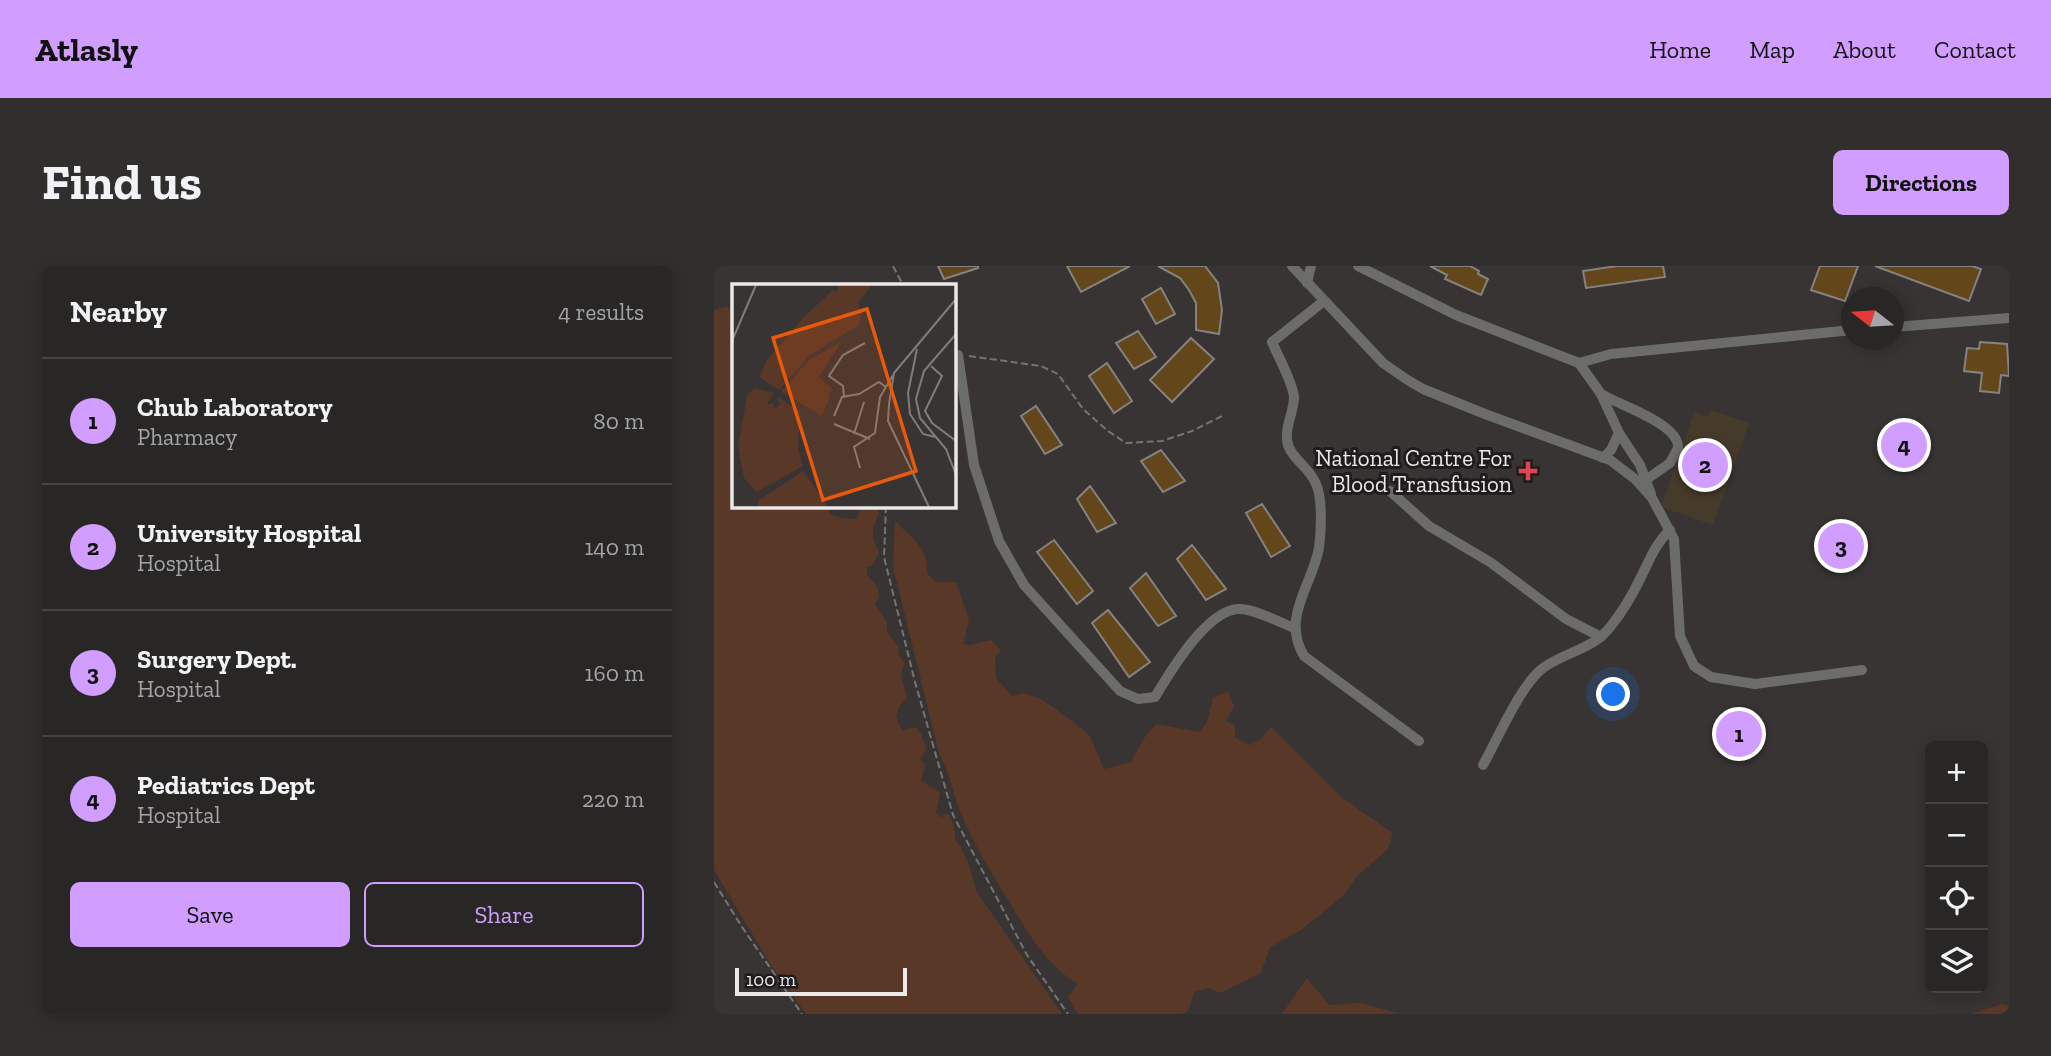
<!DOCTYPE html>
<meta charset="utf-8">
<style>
body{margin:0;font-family:"Zilla Slab",serif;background:#312f2e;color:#f1f3f6}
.controls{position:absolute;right:21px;bottom:21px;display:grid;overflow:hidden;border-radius:10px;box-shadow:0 4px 18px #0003}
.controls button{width:63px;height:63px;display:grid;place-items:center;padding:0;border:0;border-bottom:2px solid #454443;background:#292726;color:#f1f3f6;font:35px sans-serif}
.compass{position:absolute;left:1127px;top:21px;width:63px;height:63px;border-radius:50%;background:#292726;box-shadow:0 4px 18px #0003;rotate:287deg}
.scale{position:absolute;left:21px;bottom:18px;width:172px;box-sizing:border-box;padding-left:7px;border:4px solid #ebe9e8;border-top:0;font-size:19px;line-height:24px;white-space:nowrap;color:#ebe9e8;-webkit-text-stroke:5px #1e1c1c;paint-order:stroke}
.you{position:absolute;left:900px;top:429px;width:24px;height:24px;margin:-18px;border:5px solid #fff;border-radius:50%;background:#1a73e8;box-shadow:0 0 0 10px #1a73e833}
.badge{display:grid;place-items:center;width:46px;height:46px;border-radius:50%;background:#d19dfe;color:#111;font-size:23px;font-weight:700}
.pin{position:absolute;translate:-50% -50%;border:4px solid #fff;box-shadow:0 2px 7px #0006}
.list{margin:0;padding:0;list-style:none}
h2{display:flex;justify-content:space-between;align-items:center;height:91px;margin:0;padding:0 28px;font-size:30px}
h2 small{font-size:23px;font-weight:400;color:#a5a5a7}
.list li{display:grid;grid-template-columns:46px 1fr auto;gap:21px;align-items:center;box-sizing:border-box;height:126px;padding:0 28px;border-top:2px solid #454443}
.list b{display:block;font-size:26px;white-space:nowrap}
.list p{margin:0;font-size:23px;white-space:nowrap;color:#a5a5a7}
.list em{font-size:23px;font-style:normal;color:#a5a5a7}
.actions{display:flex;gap:14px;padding:21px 28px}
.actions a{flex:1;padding:16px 0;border:2px solid #d19dfe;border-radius:10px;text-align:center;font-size:24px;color:#d19dfe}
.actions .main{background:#d19dfe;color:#111}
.icon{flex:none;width:38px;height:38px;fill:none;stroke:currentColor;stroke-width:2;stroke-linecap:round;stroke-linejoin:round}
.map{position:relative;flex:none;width:1295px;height:748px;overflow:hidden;border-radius:10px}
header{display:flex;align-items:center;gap:42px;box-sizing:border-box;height:98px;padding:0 35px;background:#d19dfe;color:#111}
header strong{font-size:33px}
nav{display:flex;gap:38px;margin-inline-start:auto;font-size:24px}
.intro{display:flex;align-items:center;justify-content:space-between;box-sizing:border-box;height:168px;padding:0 42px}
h1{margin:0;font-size:49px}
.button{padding:18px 32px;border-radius:10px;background:#d19dfe;color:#111;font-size:24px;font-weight:700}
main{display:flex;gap:42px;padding:0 42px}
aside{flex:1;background:#292726;border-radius:10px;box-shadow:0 4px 18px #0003}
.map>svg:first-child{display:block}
.medical{fill:#463b2b}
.green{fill:#593827}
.building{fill:#63471a;stroke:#858381;stroke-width:2}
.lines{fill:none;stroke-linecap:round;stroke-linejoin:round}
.path{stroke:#767473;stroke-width:2;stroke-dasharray:7 3.5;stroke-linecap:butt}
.street{stroke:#6c6c6b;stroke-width:10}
.health-dot{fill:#e0444e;stroke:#1e1c1c;stroke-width:2.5}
.labels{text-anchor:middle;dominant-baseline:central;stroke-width:6;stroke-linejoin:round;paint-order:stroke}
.poi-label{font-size:23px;fill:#ebe9e8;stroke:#1e1c1c;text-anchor:end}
.inset-road{fill:none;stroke:#7f7c7b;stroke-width:2}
.view{fill:#e8590c;fill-opacity:0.15;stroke:#e8590c;stroke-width:3.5}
.inset-edge{fill:none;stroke:#ebe9e8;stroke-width:3.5}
</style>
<header>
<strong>Atlasly</strong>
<nav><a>Home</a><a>Map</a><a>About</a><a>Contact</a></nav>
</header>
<div class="intro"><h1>Find us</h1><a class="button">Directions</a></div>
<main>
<aside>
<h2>Nearby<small>4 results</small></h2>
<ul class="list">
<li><span class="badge">1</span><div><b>Chub Laboratory</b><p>Pharmacy</p></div><em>80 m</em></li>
<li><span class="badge">2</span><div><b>University Hospital</b><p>Hospital</p></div><em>140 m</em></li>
<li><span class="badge">3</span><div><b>Surgery Dept.</b><p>Hospital</p></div><em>160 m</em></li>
<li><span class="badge">4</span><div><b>Pediatrics Dept</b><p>Hospital</p></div><em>220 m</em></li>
</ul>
<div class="actions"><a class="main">Save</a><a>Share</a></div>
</aside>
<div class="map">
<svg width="1295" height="748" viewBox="0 0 1295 748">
<rect width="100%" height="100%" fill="#373433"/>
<!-- medical -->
<polygon class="medical" points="996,144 1035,157 999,259 947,241 980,146 993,151"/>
<!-- green -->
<g class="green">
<path d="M13,40L19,52V240H113L116,248L127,252L143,253L147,240H163L165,247C158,263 156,271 165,286L159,299L153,301V309L163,320L165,330L161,338L173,357V366L185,382L184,389L191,397L187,408L193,432L185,441L182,451L188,464L202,461L208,470L212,484L206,492L211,499L207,515L226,526L222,547L228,552L230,548L235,549C240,558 242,564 241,574L247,581L255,599L262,625L348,748H92L55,696L0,604V44Z"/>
<path d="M181,255C197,271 215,282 213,307L222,316H242L255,354L249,378L255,379L277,374L287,385L281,391L282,412L298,430L308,427L326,432L358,455L376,470L390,503L417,496L430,472L442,458L485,466L493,456L499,432L514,425L520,440L512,455L521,459V472L536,479L547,473L557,461L627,531L679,567L674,583L643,610L629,630L586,665L556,681L547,707L506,727L495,722L480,726L474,745L469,748H364L354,731L364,718C330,698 313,665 293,632C276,605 259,577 247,547C238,526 236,507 225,487L179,301Z"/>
<polygon points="593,712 615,739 646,737 687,748 568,748"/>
<polygon points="1288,738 1295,740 1295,748 1256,748"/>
</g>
<!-- building -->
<g class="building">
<polygon points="224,0 264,0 264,2 230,13"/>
<polygon points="353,0 416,0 367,26"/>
<polygon points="444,0 491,0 504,17 508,44 505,68 482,64 482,37 475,24 466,12"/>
<polygon points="716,0 756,0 765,5 764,8 774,13 767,29 731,13 733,9"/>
<polygon points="903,0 949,0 951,11 872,22 869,5"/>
<polygon points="1106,0 1144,0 1131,35 1097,24"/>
<polygon points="1161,0 1258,0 1267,3 1255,35"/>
<polygon points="447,22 461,48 442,58 428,33"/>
<polygon points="424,65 442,91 420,103 402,77"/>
<polygon points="477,72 500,93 458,136 436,114"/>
<polygon points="1266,76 1293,78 1295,110 1287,109 1285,127 1266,125 1268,107 1250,105 1253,82 1265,83"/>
<polygon points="393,97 418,135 400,147 375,110"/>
<polygon points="322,140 348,179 331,188 307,150"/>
<polygon points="447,184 471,215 449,226 427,195"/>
<polygon points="376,220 402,257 383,266 363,233"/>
<polygon points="548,238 576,280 557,291 532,247"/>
<polygon points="340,274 379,325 363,338 323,286"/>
<polygon points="478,279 512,323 492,334 463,293"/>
<polygon points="432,307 462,350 444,360 416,322"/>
<polygon points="394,344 436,396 415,411 378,357"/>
</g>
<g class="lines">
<!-- path -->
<g class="path">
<polyline points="179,0 189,19"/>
<polyline points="255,90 327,100 344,108 369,143 394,165 412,177 448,175 478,165 510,149"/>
<polyline points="172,240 170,291 201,416 239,549 313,689 354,748"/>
<polyline points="0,616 28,661 88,748"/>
</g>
<!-- street -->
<g class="street">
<polyline points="578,0 669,97 692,113 709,123 771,148 896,194 921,213 938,232 960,273 966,370 980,400 997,411 1041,418 1148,404"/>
<polyline points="644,0 742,49 865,97 897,88 1138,64"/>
<polyline points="593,17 597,0"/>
<path d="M610,35L558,76C564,90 579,117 580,131C580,146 571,159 573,174C575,192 596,201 602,218C609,233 607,266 605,282C598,320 567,351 590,390L705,475"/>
<polyline points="1180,61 1295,52"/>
<path d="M244,89L260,199L285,275L310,319L406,425L424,433L441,431C456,406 492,345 524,343C539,342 565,356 580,362"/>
<polyline points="865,97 887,128 905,167 926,199 937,228"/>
<path d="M887,128C905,139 966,158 964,182L956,197L933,213"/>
<polyline points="889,192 897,184 905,167"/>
<polyline points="676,225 715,260 776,296 852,353 887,371"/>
<path d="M769,499C783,474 807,418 829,402C851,386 880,383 897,360C909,345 920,326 928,309C937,291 942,277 956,264"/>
</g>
</g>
<!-- markers -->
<path class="health-dot" d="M810.5 194.5h7v7h7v7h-7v7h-7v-7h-7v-7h7z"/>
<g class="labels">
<!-- poi labels -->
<g class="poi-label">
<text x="798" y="192">National Centre For<tspan x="798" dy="26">Blood Transfusion</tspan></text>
</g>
</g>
<!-- overview -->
<g transform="translate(18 18)">
<rect width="224" height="224" fill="#373433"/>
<path d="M107,1H140L126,19L130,28L127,41L78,71L47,106L27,93L35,76L70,35L101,6L105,8ZM110,57L87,93L101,106L96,109L98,112L90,132L49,107L76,77ZM22,104L42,109L35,120L41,119L43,125L48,121L45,113L68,127L66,164L71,182L25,208L12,194L6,162L15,112ZM71,187L96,223H26L27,216Z" fill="#593827"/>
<path class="inset-road" d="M224,50L192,87L184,115L188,134L214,165L224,191M0,57L24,1M185,65L176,109L178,130L191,150L203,153M199,82L210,92L193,127L200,139L224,157M112,112L111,102L97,92L111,71L133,59M102,132L110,113L127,110L147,98L154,103M102,140L138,155M122,150L132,118M128,184L122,163L143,149L148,113L161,91M197,223L156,137L157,120L162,89L224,15"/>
<path class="view" d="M135,25L184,187L91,216L41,54Z"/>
<rect width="224" height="224" class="inset-edge"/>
</g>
</svg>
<div class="controls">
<button>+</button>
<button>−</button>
<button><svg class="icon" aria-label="locate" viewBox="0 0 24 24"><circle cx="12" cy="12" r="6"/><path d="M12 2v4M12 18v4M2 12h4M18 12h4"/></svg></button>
<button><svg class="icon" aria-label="layers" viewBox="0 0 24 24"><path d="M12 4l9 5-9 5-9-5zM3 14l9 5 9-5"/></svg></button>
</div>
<svg class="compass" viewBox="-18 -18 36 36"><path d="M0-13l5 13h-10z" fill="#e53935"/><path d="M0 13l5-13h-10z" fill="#a5a5a7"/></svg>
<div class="scale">100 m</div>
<div class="you"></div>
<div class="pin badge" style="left:1025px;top:468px">1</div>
<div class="pin badge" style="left:991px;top:199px">2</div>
<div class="pin badge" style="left:1127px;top:280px">3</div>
<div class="pin badge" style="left:1190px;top:179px">4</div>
</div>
</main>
